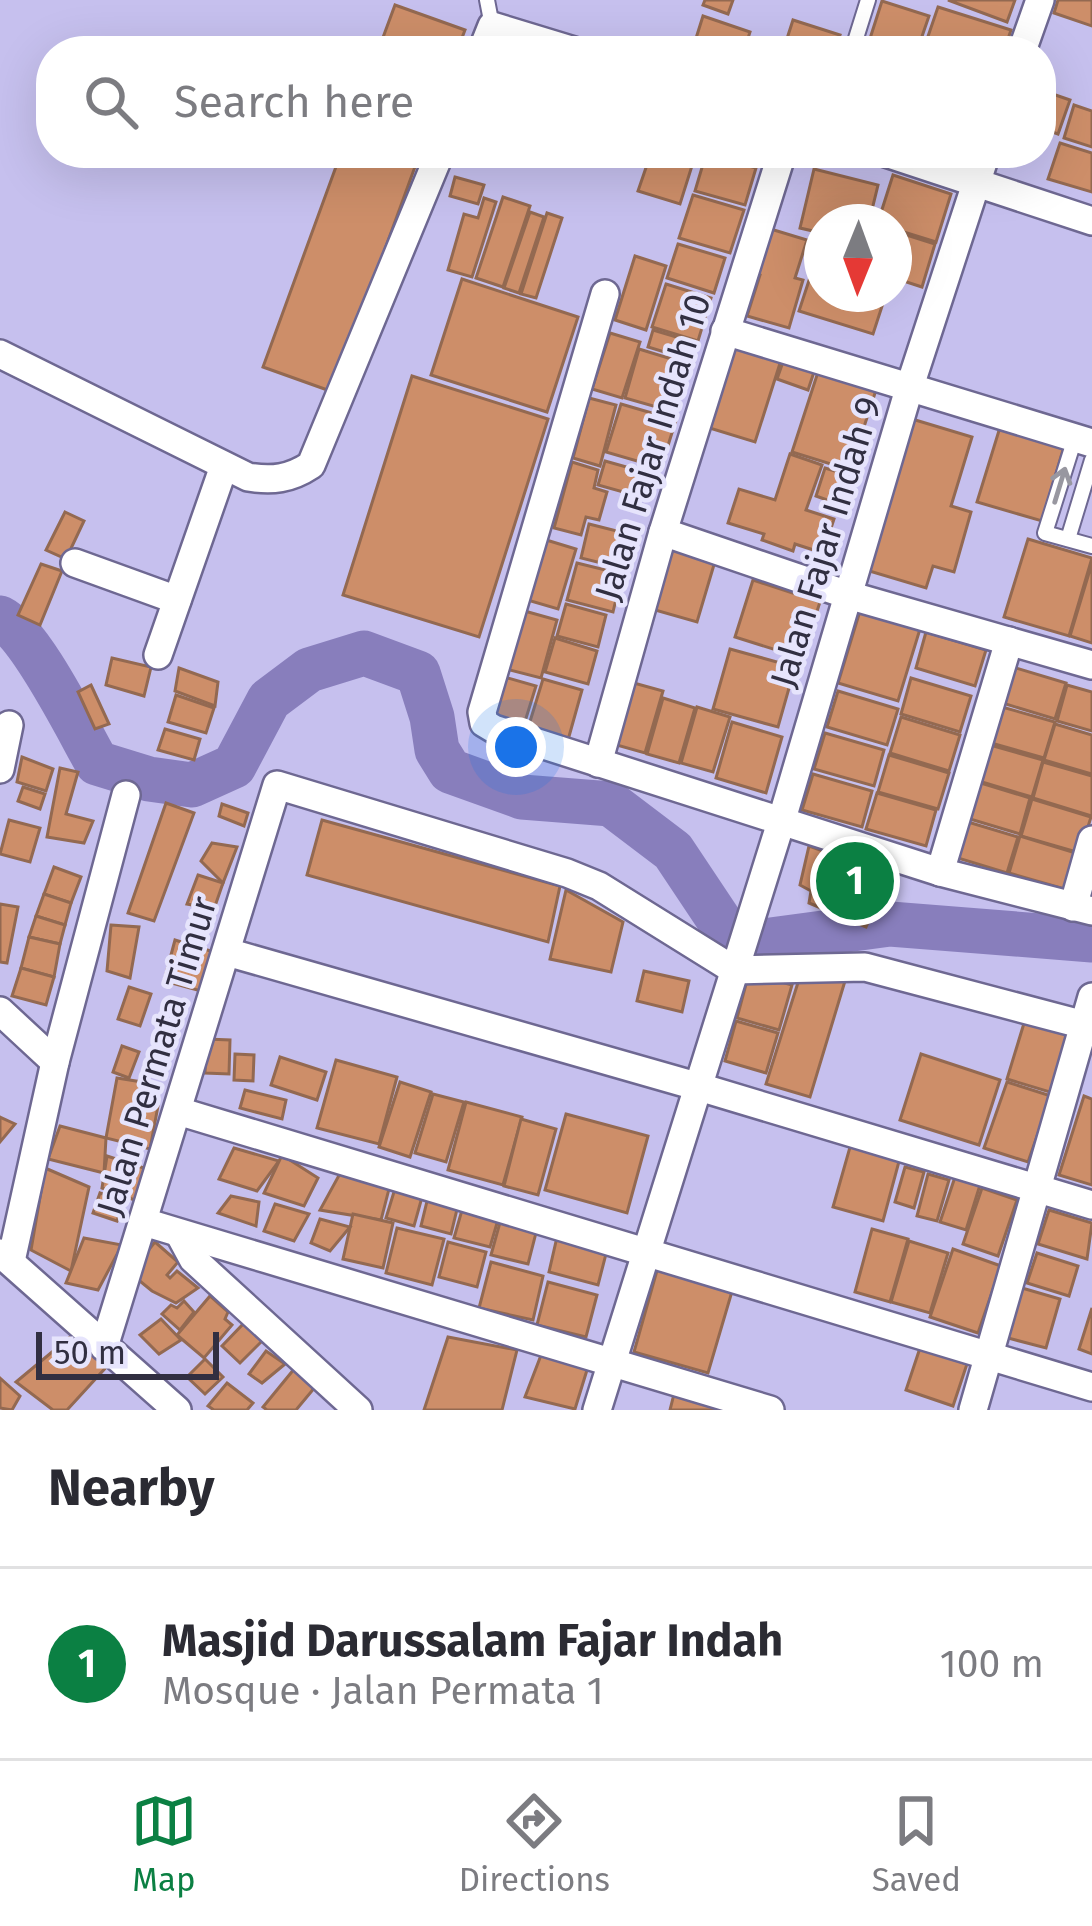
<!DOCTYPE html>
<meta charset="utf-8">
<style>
body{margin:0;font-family:"Fira Sans",sans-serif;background:#f7f7f7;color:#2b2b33}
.compass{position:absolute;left:804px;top:204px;width:108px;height:108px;border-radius:50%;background:#fff;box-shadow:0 12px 48px #0002;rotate:181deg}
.scale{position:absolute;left:36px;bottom:30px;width:183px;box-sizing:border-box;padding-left:12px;border:6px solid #312f41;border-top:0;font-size:33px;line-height:42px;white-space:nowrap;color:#312f41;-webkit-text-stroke:9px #e6e4fc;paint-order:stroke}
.you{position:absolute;left:516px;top:747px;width:42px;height:42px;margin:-30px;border:9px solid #fff;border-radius:50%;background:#1a73e8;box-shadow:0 0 0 18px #1a73e833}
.badge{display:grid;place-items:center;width:78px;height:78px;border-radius:50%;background:#0b8043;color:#fff;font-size:39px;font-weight:700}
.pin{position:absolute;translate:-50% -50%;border:6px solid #fff;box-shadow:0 3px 12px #0006}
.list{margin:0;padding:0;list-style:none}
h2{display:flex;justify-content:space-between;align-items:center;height:156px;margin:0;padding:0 48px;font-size:51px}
h2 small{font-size:39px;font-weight:400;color:#7c7c81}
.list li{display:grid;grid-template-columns:78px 1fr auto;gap:36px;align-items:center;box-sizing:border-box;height:192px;padding:0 48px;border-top:3px solid #e1e1e2}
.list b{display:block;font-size:45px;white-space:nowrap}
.list p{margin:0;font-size:39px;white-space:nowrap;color:#7c7c81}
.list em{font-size:39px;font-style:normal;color:#7c7c81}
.icon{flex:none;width:66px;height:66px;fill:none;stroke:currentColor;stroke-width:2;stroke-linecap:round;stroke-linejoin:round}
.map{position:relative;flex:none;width:1092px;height:1410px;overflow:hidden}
.search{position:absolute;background:#fff;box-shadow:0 12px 48px #0002;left:36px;right:36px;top:36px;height:132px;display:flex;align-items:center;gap:30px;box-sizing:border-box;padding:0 42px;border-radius:48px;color:#7c7c81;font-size:45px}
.sheet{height:348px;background:#fff}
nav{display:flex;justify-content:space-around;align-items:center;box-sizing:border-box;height:168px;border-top:3px solid #e1e1e2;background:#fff;font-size:33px;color:#7c7c81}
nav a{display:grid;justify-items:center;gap:6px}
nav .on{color:#0b8043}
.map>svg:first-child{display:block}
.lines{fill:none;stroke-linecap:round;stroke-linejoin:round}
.river{stroke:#887ebc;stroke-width:45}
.building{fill:#cd8e69;stroke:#936951;stroke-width:3}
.service-casing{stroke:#6e6892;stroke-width:18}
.minor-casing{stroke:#6e6892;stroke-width:32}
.service{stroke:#fff;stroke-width:14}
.minor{stroke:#fff;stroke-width:27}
.oneway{stroke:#9897a0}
.labels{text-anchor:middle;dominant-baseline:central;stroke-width:9;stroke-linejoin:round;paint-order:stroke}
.street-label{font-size:36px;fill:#312f41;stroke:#e6e4fc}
</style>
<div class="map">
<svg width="1092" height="1410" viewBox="0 0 1092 1410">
<rect width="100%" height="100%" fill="#c6c0ee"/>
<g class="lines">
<!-- river -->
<path class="river" d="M0,618C31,633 78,730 97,763L149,779L192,785L234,766L269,700L309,670L364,653L418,673L432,717L437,750L450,771L522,797L611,804L673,851L725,929L764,941L890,924L1092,940"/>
</g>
<!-- building -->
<g class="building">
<polygon points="705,0 733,0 728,14 703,5"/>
<polygon points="948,0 1015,0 1007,22"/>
<polygon points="1058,0 1092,0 1092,26 1054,13"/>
<polygon points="882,1 929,16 917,51 866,51"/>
<polygon points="395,5 465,30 457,51 378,51"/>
<polygon points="938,7 1011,30 1004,51 923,51"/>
<polygon points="703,16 750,32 744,51 692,51"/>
<polygon points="793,20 840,35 834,51 783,51"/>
<polygon points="1041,90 1070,100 1058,134 1041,128"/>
<polygon points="1074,105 1092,111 1092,147 1064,138"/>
<polygon points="1060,143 1092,153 1092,192 1048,179"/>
<polygon points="341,153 420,153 333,392 263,367"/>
<polygon points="651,153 696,153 680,204 638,191"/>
<polygon points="717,153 760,153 756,165"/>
<polygon points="706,154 756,168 745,205 695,191"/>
<polygon points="814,169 878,185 870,218 846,212 843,222 822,222 822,233 800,228"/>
<polygon points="893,175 951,194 936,242 894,229 894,222 878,222"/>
<polygon points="455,177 484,185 478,204 450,196"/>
<polygon points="693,195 744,210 730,253 679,238"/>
<polygon points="503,197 530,206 503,287 476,278"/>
<polygon points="484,198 496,202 472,277 448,270 464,214 478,218"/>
<polygon points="530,212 544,217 519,293 504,288"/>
<polygon points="547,213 562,218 536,298 521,294"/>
<polygon points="764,227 807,240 795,278 803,280 789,328 747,316 760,275 750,272"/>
<polygon points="894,231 935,244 922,287 894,278"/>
<polygon points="678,244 725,258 714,293 667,278"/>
<polygon points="635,256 666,266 646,330 615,320"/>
<polygon points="817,256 822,257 822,294 886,294 873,334 799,311"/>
<polygon points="462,279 578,317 547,412 431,375"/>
<polygon points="666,284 711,298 698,341 652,327"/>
<polygon points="653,330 690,341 684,358 648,347"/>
<polygon points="610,333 640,342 622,398 592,389"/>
<polygon points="730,341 782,357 755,442 703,426"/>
<polygon points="639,349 688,364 674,412 625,398"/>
<polygon points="784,359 815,369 808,390 777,379"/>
<polygon points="818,372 876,390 850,470 792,452"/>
<polygon points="412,376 548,419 479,637 343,595"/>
<polygon points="589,398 616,405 600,466 573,458"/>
<polygon points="621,404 676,420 661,468 606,452"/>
<polygon points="912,419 972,437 951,506 971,512 954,572 933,566 926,588 866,570"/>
<polygon points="1001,424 1065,443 1042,521 977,502"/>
<polygon points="790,454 822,465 806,510 834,519 823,553 795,544 793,551 762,540 764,534 728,523 739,489 775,500"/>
<polygon points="605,461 648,473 641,497 598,485"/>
<polygon points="572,462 598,470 594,488 607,492 599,520 586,517 581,535 554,528"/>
<polygon points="825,468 848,475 838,504 816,496"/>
<polygon points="65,512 84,521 66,559 46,550"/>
<polygon points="589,524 629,534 621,568 581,558"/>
<polygon points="543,539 576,549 558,609 524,599"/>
<polygon points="1028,539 1092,558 1069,636 1004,617"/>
<polygon points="667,544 716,558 697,622 648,608"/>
<polygon points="577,563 622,574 613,612 567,600"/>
<polygon points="1092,563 1092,643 1070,636"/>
<polygon points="41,564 62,571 40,625 18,615"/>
<polygon points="753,580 820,602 802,658 735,637"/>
<polygon points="566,604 606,615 598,647 557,636"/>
<polygon points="521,610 557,620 541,678 506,669"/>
<polygon points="860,611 920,629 898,701 838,683"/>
<polygon points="926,632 986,650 975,686 916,668"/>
<polygon points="555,638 597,651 588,684 545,672"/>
<polygon points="730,649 795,667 778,727 713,709"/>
<polygon points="112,658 151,667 144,696 106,685"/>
<polygon points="1006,665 1066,683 1055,719 996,701"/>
<polygon points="179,668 218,682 215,706 175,691"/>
<polygon points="501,676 536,686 523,728 489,718"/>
<polygon points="911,678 971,696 960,732 901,714"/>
<polygon points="543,679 582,690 568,740 528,728"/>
<polygon points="623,680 663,691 645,753 606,742"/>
<polygon points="91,685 109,724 95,729 78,692"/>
<polygon points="1067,685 1092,692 1092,731 1057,721"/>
<polygon points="838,691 898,709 887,745 827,727"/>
<polygon points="176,695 214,708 206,733 168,722"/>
<polygon points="663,698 695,708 679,763 647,754"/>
<polygon points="995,705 1055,722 1044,758 984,741"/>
<polygon points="697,707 730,717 713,772 681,763"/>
<polygon points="901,717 960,735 949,771 890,753"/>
<polygon points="732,722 782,737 766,793 716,778"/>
<polygon points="1055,724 1092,735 1092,774 1044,760"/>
<polygon points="165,729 200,739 194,760 158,750"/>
<polygon points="825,733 884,750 874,786 814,769"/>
<polygon points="983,743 1043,760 1032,797 972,779"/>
<polygon points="889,755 949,773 938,809 878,792"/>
<polygon points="22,757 53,769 46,791 17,782"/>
<polygon points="1043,762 1092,776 1092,816 1033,798"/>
<polygon points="60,768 78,772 66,814 93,821 84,843 47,837"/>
<polygon points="813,774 872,791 862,827 802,810"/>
<polygon points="971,780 1030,798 1020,834 960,816"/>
<polygon points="23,787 45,794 40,809 18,801"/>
<polygon points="877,793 936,810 926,846 866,829"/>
<polygon points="1032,799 1091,817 1080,853 1021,836"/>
<polygon points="166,803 194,813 154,921 128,913"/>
<polygon points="222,804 248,813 244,826 219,816"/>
<polygon points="958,819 1018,837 1007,873 948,855"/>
<polygon points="9,820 40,828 30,862 0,854"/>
<polygon points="322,820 560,886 548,942 307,875"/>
<polygon points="1020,836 1079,854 1068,890 1009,873"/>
<polygon points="212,843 237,847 223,883 201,861"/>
<polygon points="809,846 888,874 866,927 809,903 811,891 800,885"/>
<polygon points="54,867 81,877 71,903 44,894"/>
<polygon points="198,875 223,883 214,909 187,904"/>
<polygon points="566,890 623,922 611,972 550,959"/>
<polygon points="44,894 71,903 65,925 36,916"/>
<polygon points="0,904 18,907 7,963 0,962"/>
<polygon points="36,916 65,925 60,944 29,937"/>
<polygon points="111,925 139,927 130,978 107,971"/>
<polygon points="29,937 60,944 54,977 21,968"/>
<polygon points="175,940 217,953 201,991 164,981"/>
<polygon points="21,968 54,977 46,1005 12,996"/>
<polygon points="644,971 689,981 682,1012 637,1001"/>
<polygon points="848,971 810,1097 766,1084 801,973"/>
<polygon points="749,973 792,985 779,1030 737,1018"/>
<polygon points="129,987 151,994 140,1026 118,1019"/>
<polygon points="1025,1020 1071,1035 1053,1093 1007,1079"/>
<polygon points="736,1021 778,1033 766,1073 725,1061"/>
<polygon points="206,1039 230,1040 229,1074 205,1073"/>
<polygon points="122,1046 139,1052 129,1078 113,1072"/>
<polygon points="235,1054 254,1055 253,1081 234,1080"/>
<polygon points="921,1054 1000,1080 979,1145 900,1120"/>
<polygon points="280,1057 326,1072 317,1100 271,1085"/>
<polygon points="336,1060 397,1077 379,1144 317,1128"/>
<polygon points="117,1078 142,1082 138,1093 158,1106 150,1149 106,1138"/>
<polygon points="400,1082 431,1092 410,1157 379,1147"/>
<polygon points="1007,1082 1051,1096 1028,1162 984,1148"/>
<polygon points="245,1090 286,1100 282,1119 240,1108"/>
<polygon points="433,1094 464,1102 446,1162 415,1153"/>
<polygon points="1084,1096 1092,1099 1092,1185 1059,1175"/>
<polygon points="466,1102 522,1117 503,1185 448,1170"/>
<polygon points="566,1114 648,1136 627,1213 545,1190"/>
<polygon points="0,1117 15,1124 0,1142"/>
<polygon points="521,1119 556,1129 538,1195 504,1186"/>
<polygon points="60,1126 106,1138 104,1173 48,1159"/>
<polygon points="852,1140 901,1154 883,1221 833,1207"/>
<polygon points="234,1148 279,1161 257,1191 219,1179"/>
<polygon points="282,1155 318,1178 304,1206 264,1193"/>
<polygon points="107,1156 150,1170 140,1202 102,1188"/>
<polygon points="905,1167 924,1172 914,1208 895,1202"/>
<polygon points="45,1168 89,1187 71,1271 31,1250"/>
<polygon points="343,1168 390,1185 381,1220 320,1210"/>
<polygon points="928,1174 949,1180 937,1221 917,1216"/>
<polygon points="955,1177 980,1185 966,1230 940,1222"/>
<polygon points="397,1182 424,1190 414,1226 386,1218"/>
<polygon points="982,1188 1017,1200 998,1256 963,1244"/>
<polygon points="100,1193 124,1201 117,1221 93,1213"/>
<polygon points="429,1193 459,1201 451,1234 421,1226"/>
<polygon points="231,1196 259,1202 256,1226 218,1213"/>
<polygon points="464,1203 500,1213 490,1247 454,1238"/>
<polygon points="275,1204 309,1214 294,1241 264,1231"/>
<polygon points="1049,1210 1092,1223 1087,1259 1038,1244"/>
<polygon points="353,1214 393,1223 383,1268 343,1259"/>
<polygon points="502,1215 538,1225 528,1264 491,1255"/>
<polygon points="320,1219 350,1227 330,1251 311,1243"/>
<polygon points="397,1228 444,1239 432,1285 386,1273"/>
<polygon points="872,1229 908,1239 890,1302 855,1292"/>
<polygon points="557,1237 607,1250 598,1285 549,1272"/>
<polygon points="84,1238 122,1245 98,1290 66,1283"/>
<polygon points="909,1241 948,1253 930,1313 891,1302"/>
<polygon points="155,1242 178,1262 167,1275 170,1278 177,1271 198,1288 176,1303 152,1291 130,1273"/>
<polygon points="448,1242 486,1252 477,1287 439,1277"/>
<polygon points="953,1249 1001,1266 978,1333 930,1317"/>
<polygon points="1037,1253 1078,1266 1069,1296 1027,1283"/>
<polygon points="491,1262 543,1276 533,1320 479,1308"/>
<polygon points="658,1267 733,1288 708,1373 634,1352"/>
<polygon points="548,1282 597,1295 586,1337 537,1325"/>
<polygon points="1022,1288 1060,1299 1046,1348 1008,1338"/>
<polygon points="210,1296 228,1312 225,1319 232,1325 204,1358 177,1335"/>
<polygon points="184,1301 194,1312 180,1330 162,1314 171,1305 177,1308"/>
<polygon points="1092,1308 1092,1354 1079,1349"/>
<polygon points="161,1319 181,1340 159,1354 140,1335"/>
<polygon points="247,1320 265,1338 240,1363 222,1346"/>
<polygon points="76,1332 110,1363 67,1410 53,1410 16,1382"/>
<polygon points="448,1337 517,1350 502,1410 424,1410"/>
<polygon points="920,1348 967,1364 953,1406 906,1390"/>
<polygon points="543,1350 587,1370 575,1409 525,1397"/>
<polygon points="266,1351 285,1364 262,1383 249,1374"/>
<polygon points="205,1359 223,1377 205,1394 187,1377"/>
<polygon points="295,1368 316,1386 296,1410 267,1410 263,1407"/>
<polygon points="0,1378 20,1396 12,1410 0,1408"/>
<polygon points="227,1383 253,1403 247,1410 214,1410 208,1406"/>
<polygon points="675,1390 724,1404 722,1410 670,1410"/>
</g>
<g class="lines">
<defs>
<g id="service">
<polyline points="487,0 492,26"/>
<polyline points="852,51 868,0"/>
<polyline points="1075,438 1045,533 1092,546"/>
<polyline points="1068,539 1092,460"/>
</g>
<g id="minor">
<polyline points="482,51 492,26 574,51"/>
<polyline points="1022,51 1040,0"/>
<polyline points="886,153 1092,221"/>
<polyline points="605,294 482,712 484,723 494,729 940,872 1092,911"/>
<polyline points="725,331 1092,443"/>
<path d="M0,354L248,477C272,481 290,479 311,465L440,153"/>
<polyline points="663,532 848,595 1092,665"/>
<polyline points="75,563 177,600"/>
<polyline points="158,655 224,466"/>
<polyline points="598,763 663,532 782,153"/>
<polyline points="0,769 9,725"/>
<polyline points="940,872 1009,641"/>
<polyline points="1073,907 1092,840"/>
<polyline points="227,952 696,1086 1092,1205"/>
<polyline points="0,1011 55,1062"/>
<polyline points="178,1111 1092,1387"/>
<polyline points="144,1222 770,1410"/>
<polyline points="180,1235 193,1259 358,1410"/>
<polyline points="0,1253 177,1410"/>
<polyline points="11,1261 55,1062 126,795"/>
<polyline points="104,1347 277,785 567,873 599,886 734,970 865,967 1092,1027"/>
<polyline points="597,1410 782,819 909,389 986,153"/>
<polyline points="973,1410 1092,997"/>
</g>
</defs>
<!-- service casing -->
<use href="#service" class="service-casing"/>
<!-- minor casing -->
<use href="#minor" class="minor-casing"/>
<!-- service -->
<use href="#service" class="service"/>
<!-- minor -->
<use href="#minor" class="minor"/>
</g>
<!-- one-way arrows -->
<defs><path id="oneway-shaft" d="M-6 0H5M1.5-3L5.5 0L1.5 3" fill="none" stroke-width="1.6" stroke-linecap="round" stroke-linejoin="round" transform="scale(3)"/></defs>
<use class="oneway" href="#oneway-shaft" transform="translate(1060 485) rotate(-73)"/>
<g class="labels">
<!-- street labels -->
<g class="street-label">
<text transform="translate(653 447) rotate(-73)">Jalan Fajar Indah 10</text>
<text transform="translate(826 542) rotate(-73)">Jalan Fajar Indah 9</text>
<text transform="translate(157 1056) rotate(-73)">Jalan Permata Timur</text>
</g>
</g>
</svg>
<svg class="compass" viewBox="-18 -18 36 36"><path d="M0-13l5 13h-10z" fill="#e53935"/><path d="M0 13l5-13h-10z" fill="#7c7c81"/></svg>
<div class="scale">50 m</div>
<div class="you"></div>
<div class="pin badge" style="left:855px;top:881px">1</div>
<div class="search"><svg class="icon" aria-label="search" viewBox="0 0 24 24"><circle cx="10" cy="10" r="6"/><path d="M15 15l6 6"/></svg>Search here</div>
</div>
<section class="sheet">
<h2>Nearby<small></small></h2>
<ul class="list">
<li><span class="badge">1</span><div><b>Masjid Darussalam Fajar Indah</b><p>Mosque · Jalan Permata 1</p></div><em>100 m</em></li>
</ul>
</section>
<nav>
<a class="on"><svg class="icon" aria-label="map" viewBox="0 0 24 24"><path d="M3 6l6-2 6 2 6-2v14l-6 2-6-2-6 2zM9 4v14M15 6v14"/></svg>Map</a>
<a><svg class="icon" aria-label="directions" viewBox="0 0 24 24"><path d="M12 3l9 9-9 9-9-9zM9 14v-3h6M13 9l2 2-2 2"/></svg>Directions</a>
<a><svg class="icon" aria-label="saved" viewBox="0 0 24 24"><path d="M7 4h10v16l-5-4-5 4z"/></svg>Saved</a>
</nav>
